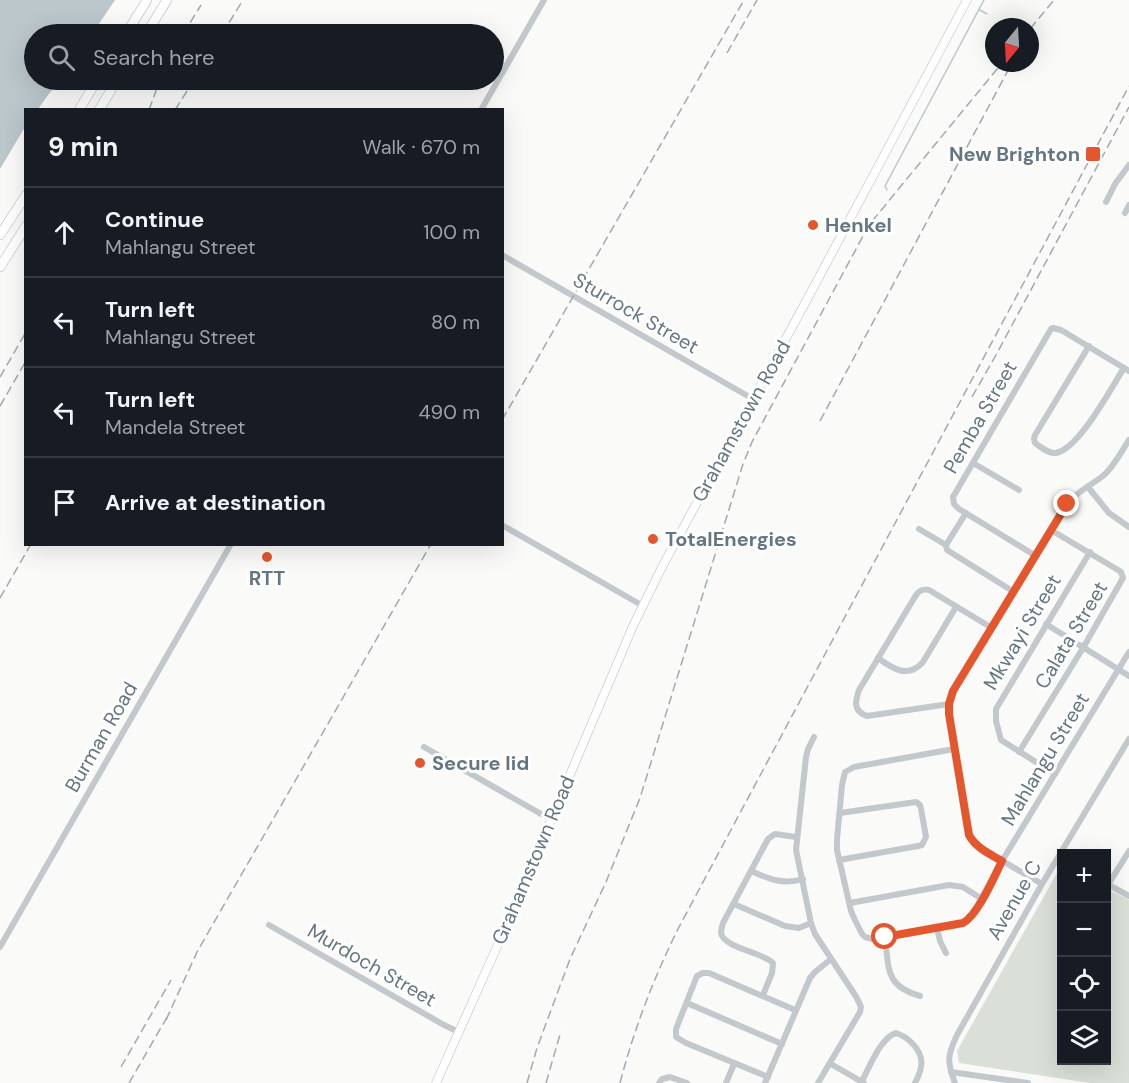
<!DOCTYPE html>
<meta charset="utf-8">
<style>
body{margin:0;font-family:"DM Sans",sans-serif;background:#242831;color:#f1f3f6}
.controls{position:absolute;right:18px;bottom:18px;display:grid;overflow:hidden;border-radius:0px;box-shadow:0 6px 24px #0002}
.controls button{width:54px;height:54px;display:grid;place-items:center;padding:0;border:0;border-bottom:2px solid #363941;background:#171b24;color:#f1f3f6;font:30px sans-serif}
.compass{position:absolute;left:985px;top:18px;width:54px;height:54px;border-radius:50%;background:#171b24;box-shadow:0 6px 24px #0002;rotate:198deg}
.stop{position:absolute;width:18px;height:18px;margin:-14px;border:4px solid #e4572e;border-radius:50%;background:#fff}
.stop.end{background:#e4572e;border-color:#fff;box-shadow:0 2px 6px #0008}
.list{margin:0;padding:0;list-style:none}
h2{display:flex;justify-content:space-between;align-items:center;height:78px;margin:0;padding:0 24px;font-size:26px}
h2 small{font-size:20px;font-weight:400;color:#9ea1a6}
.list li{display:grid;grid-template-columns:39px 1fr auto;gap:18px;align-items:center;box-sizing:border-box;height:90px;padding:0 24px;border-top:2px solid #363941}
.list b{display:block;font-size:22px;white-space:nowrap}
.list p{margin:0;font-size:20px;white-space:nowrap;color:#9ea1a6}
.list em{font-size:20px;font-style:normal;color:#9ea1a6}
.icon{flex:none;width:33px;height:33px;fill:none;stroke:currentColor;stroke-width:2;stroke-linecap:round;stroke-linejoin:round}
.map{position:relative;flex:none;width:1129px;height:1083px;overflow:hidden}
.search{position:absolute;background:#171b24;box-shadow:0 6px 24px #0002;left:24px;top:24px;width:480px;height:66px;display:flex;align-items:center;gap:15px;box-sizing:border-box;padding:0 21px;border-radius:33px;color:#9ea1a6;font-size:22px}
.panel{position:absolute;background:#171b24;box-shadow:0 6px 24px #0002;left:24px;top:108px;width:480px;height:438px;border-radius:0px}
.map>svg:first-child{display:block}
.green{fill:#dadfd7}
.water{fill:#bbc7cb}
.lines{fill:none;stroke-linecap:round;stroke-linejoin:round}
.stream{stroke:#bbc7cb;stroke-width:1.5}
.major-casing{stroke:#b5babe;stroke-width:9}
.highway-casing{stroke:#b4b9bd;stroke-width:10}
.minor{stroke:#c3c8cc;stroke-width:6}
.major{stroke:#fff;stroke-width:8}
.highway{stroke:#fff;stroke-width:9}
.rail{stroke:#a2aab0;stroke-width:1.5;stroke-dasharray:9 4.5;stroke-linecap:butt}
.route{stroke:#e4572e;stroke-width:8}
.poi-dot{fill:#e4572e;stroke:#fff;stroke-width:2}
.labels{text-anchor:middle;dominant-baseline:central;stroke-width:6;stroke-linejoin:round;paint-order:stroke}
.poi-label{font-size:20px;font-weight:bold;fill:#657683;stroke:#fff;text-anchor:start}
.street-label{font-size:20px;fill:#657683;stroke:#fff}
</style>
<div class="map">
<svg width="1129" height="1083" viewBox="0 0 1129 1083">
<rect width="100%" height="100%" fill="#fafaf8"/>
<!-- green -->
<polygon class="green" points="1061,866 1062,1060 1106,1060 1107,889 1129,900 1129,1083 1090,1083 959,1063 957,1051"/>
<!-- water -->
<polygon class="water" points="0,0 115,0 92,34 34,34 34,80 59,80 38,109 26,110 25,127 0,169"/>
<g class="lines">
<!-- stream -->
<g class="stream">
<polyline points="980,10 987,14"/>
<polyline points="887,190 885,186 984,0"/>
</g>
<defs>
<polyline id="major" points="436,1083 500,940 633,626 662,567 810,294 967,0"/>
<g id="highway">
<polyline points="126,34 147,0"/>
<polyline points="146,34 167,0"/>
<polyline points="79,110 97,80"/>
<polyline points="99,110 117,80"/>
<polyline points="0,235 26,195"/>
<polyline points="0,267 26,226"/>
</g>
</defs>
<!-- major casing -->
<use href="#major" class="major-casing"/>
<!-- highway casing -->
<use href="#highway" class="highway-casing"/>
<!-- minor -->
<g class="minor">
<polyline points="481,110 544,0"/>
<polyline points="1106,202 1115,184 1129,165"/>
<polyline points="1125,213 1129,205"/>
<polyline points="502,255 753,399"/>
<path d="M1089,346L1035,435L1034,439L1035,443C1041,447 1048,454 1056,453C1079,449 1111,388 1124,368"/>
<polyline points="973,463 1019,490"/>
<polyline points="1088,487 1109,513 1129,527"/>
<polyline points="966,513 946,545 947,550 1014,592"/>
<polyline points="502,525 643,606"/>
<polyline points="919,529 946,545"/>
<polyline points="1036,556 959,509 954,504 953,497 1051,329 1053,328 1061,330 1129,371"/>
<polyline points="1046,624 1129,676"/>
<path d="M878,658C893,669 908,679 923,662L956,607"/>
<path d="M949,704L867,716C853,711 855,702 859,690L913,600C917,593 920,588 929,590L992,628"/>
<polyline points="814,737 808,749 806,757 796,850 811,923 815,934 857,998 861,1007 860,1012 818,1083"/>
<polyline points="424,747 541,814 551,818"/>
<polyline points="954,749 854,767 845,772 842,785 837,839 837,850 851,911 855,920 862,934 865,937 872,939 963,923 971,917 1002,861 1129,652"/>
<polyline points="1019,752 1083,648 1123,578 1121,572 1118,570 1051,530"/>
<polyline points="1055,774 1001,740 996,721 996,709 1090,552"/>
<polyline points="839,860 918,846 922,845 926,837 921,809 920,805 916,802 840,813"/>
<path d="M751,871C769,879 783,885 803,879"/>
<path d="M1042,884L980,848L971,839L967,828L949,714V704L953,691L1067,504C1077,491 1092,485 1104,475C1115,465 1121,452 1129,440"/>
<polyline points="1107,884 1129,896"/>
<polyline points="1108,885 1129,851"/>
<polyline points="850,903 949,885 963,887 982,899"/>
<polyline points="734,904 785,926 799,928 811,923"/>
<polyline points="269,925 444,1025 459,1032"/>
<polyline points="937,928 940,941 946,953"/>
<path d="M885,937C889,969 885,986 920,996"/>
<polyline points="0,947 231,544"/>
<path d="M763,995L772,973L773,963C762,952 724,948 721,933C721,930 722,926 723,923L768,839L775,834L796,837"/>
<polyline points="687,1003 782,1044"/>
<polyline points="831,1064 864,1083"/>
<polyline points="951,1072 1028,1083"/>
<polyline points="768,1077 686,1043 676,1037 676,1029 697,976 703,973 709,973 795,1010"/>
<path d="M862,1081C869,1068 881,1037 896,1033C902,1035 907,1038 912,1043C925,1056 923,1068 915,1083"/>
<polyline points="659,1083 662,1079 670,1077 687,1083"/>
<polyline points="726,1083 734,1064"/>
<polyline points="765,1083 810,978 815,972 831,959"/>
<path d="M955,1083C947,1062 947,1056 957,1035L1042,884L1129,739"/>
</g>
<!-- major -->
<use href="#major" class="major"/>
<!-- highway -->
<use href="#highway" class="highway"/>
<!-- rail -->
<g class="rail">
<polyline points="1030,29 1054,0"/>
<polyline points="183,34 201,5"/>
<polyline points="222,34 243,0"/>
<polyline points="727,53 757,0"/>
<polyline points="149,110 160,80"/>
<polyline points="175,110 194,80"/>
<polyline points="0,377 26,332"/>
<polyline points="972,397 996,355 1129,107"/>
<polyline points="0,406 26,361"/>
<polyline points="502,420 744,0"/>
<polyline points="820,421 1012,63"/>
<polyline points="0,598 31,544"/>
<polyline points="166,1020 197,952 431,544"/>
<polyline points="121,1067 171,980"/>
<polyline points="129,1083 170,1012"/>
<polyline points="527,1083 537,1048 570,959 606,882 640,798 743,464 752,442 869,225 1002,63"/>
<polyline points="546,1083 561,1031"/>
<path d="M620,1083C634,1029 654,977 679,927L1129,86"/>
</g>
</g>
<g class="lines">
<!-- route -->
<path class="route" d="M885,937L963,923C978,915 994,877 1002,861C990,854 976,848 969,835L949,714V704L953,691L1067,504"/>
</g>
<!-- markers -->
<g class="poi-dot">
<rect x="1085" y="146" width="16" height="16" rx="3"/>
<circle cx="813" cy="225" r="6"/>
<circle cx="653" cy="539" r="6"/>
<circle cx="267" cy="557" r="6"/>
<circle cx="420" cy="763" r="6"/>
</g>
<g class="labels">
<!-- poi labels -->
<g class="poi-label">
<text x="1080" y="154" text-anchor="end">New Brighton</text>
<text x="825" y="225">Henkel</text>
<text x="665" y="539">TotalEnergies</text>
<text x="267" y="578" text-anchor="middle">RTT</text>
<text x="432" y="763">Secure lid</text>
</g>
<!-- street labels -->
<g class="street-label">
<text transform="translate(636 313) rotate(30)">Sturrock Street</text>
<text transform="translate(980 417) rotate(-60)">Pemba Street</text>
<text transform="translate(741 421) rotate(-61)">Grahamstown Road</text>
<text transform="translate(1022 632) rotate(-59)">Mkwayi Street</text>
<text transform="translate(1071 635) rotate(-59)">Calata Street</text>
<text transform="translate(101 737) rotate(-60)">Burman Road</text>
<text transform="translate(1045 759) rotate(-59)">Mahlangu Street</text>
<text transform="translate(533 860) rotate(-67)">Grahamstown Road</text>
<text transform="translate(1014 900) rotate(-60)">Avenue C</text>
<text transform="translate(372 965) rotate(30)">Murdoch Street</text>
</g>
</g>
</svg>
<div class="controls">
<button>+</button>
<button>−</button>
<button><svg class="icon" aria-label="locate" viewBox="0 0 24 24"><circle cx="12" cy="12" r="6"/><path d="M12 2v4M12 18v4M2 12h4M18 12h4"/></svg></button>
<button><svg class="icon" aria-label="layers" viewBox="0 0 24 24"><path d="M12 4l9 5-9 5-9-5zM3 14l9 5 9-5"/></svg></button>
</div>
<svg class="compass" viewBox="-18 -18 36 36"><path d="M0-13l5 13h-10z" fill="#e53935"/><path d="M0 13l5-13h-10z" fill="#9ea1a6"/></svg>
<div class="stop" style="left:885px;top:937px"></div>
<div class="stop end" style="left:1067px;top:504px"></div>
<div class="search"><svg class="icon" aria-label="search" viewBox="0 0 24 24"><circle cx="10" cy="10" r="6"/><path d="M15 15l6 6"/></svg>Search here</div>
<section class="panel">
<h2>9 min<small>Walk · 670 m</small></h2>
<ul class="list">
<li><svg class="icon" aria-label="ahead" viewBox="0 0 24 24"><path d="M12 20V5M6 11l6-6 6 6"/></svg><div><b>Continue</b><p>Mahlangu Street</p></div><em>100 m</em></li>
<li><svg class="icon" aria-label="left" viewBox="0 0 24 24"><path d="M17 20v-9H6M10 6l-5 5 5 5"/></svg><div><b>Turn left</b><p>Mahlangu Street</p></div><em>80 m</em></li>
<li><svg class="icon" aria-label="left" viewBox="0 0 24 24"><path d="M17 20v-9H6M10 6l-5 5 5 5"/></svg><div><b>Turn left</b><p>Mandela Street</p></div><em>490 m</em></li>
<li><svg class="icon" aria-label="arrive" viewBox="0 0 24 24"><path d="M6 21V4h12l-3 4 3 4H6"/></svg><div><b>Arrive at destination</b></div></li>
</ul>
</section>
</div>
